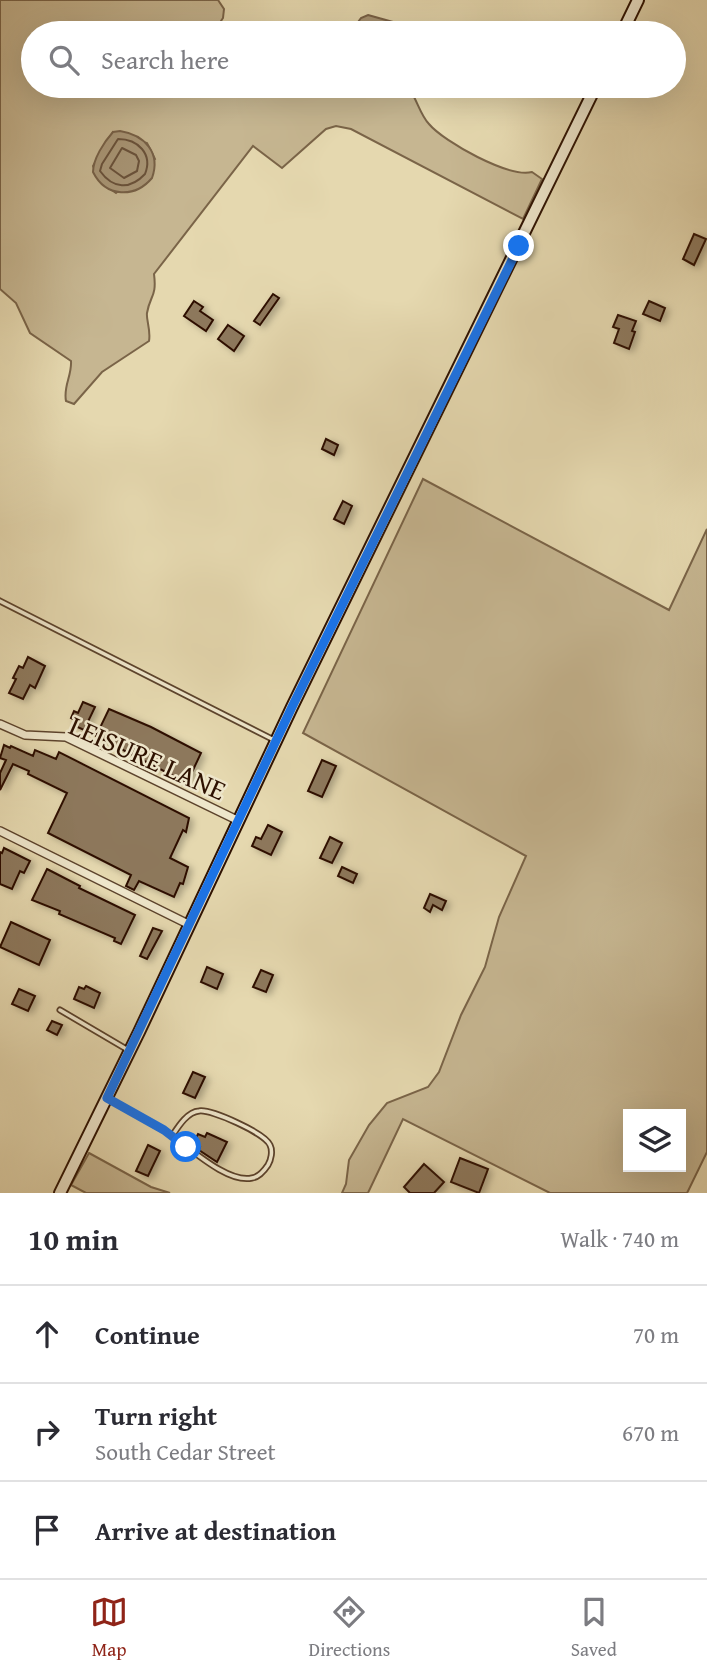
<!DOCTYPE html>
<meta charset="utf-8">
<style>
body{margin:0;font-family:"Gentium Book Plus",serif;background:#f7f7f7;color:#2b2b33}
.controls{position:absolute;right:21px;bottom:21px;display:grid;overflow:hidden;border-radius:0px;box-shadow:0 7px 28px #0002}
.controls button{width:63px;height:63px;display:grid;place-items:center;padding:0;border:0;border-bottom:2px solid #e1e1e2;background:#fff;color:#2b2b33;font:35px sans-serif}
.stop{position:absolute;width:21px;height:21px;margin:-16px;border:5px solid #1a73e8;border-radius:50%;background:#fff}
.stop.end{background:#1a73e8;border-color:#fff;box-shadow:0 2px 7px #0008}
.list{margin:0;padding:0;list-style:none}
h2{display:flex;justify-content:space-between;align-items:center;height:91px;margin:0;padding:0 28px;font-size:30px}
h2 small{font-size:23px;font-weight:400;color:#7c7c81}
.list li{display:grid;grid-template-columns:46px 1fr auto;gap:21px;align-items:center;box-sizing:border-box;height:98px;padding:0 28px;border-top:2px solid #e1e1e2}
.list b{display:block;font-size:26px;white-space:nowrap}
.list p{margin:0;font-size:23px;white-space:nowrap;color:#7c7c81}
.list em{font-size:23px;font-style:normal;color:#7c7c81}
.icon{flex:none;width:38px;height:38px;fill:none;stroke:currentColor;stroke-width:2;stroke-linecap:round;stroke-linejoin:round}
.map{position:relative;flex:none;width:707px;height:1193px;overflow:hidden}
.search{position:absolute;background:#fff;box-shadow:0 7px 28px #0002;left:21px;right:21px;top:21px;height:77px;display:flex;align-items:center;gap:18px;box-sizing:border-box;padding:0 24px;border-radius:38px;color:#7c7c81;font-size:26px}
.sheet{height:385px;background:#fff}
nav{display:flex;justify-content:space-around;align-items:center;box-sizing:border-box;height:98px;border-top:2px solid #e1e1e2;background:#fff;font-size:19px;color:#7c7c81}
nav a{display:grid;justify-items:center;gap:4px}
nav .on{color:#8f2418}
.map>svg:first-child{display:block}
.green{fill:#c6b691;stroke:#7a6448;stroke-width:2;fill-rule:evenodd}
.water{fill:#a79474;stroke:#776046;stroke-width:2}
.lines{fill:none;stroke-linecap:round;stroke-linejoin:round}
.shore{stroke:#6a523a;stroke-width:2}
.building{fill:#8d785b;stroke:#2e1100;stroke-width:2;filter:url(#shadow)}
.lane-casing{stroke:#5c432c;stroke-width:7}
.street-casing{stroke:#5c432c;stroke-width:10}
.secondary-casing{stroke:#2e1100;stroke-width:14}
.lane{stroke:#eee6cb;stroke-width:3.5}
.street{stroke:#eee6cb;stroke-width:7}
.secondary{stroke:#eee6cb;stroke-width:10}
.route{stroke:#1a73e8;stroke-width:9}
.labels{text-anchor:middle;dominant-baseline:central;stroke-width:5;stroke-linejoin:round;paint-order:stroke}
.street-label{font-size:28px;fill:#2e1100;stroke:#eee6cb}
</style>
<div class="map">
<svg width="707" height="1193" viewBox="0 0 707 1193">
<defs>
<filter id="shadow"><feDropShadow dx="4" dy="2.5" stdDeviation="3.5" flood-color="#0004"/></filter>
</defs>
<rect width="100%" height="100%" fill="#e5d8af"/>
<filter id="stains"><feTurbulence type="fractalNoise" baseFrequency=".00286" numOctaves="4"/><feColorMatrix values="0 0 0 0 .2 0 0 0 0 .09 0 0 0 0 .02 0 0 0 .5 -.17"/></filter>
<radialGradient id="worn" r=".72"><stop offset=".6" stop-color="#630" stop-opacity="0"/><stop offset="1" stop-color="#630" stop-opacity=".3"/></radialGradient>
<!-- green -->
<g class="green">
<path d="M0,0H218L224,9L223,18L213,33H33V86H420L413,95C418,104 422,117 429,124C444,142 509,178 532,172L542,179L523,219L351,129L336,126L326,129L282,168L253,146L154,274C157,297 150,295 147,313C146,320 151,330 149,341L102,372L74,404L66,401C63,386 72,376 71,361L30,333L16,303L0,289ZM113,132L147,143L155,159L116,193L102,183L93,166Z"/>
<path d="M423,479L669,610L707,529V1152L687,1193H550L403,1119L368,1193H342L346,1184L349,1160L369,1125L387,1103L428,1087L439,1072L461,1015L485,967L499,917L526,856L303,733ZM628,1114H681V1167H628Z"/>
<polygon points="89,1153 151,1187 170,1193 86,1193 71,1185"/>
</g>
<!-- water -->
<g class="water">
<polygon points="368,15 393,22 415,33 354,33 353,29 361,18"/>
<path d="M120,131C145,135 161,153 152,178C135,198 106,198 93,172C93,159 104,142 113,132Z"/>
</g>
<g class="lines">
<!-- shore -->
<g class="shore">
<path d="M118,139C138,139 153,154 145,174C130,190 113,189 100,171L102,164Z"/>
<polygon points="122,148 136,155 139,161 137,171 124,178 110,168"/>
</g>
</g>
<!-- building -->
<g class="building">
<polygon points="694,234 706,239 694,265 683,259"/>
<polygon points="273,294 279,298 260,325 254,321"/>
<polygon points="194,301 203,307 200,311 213,320 206,331 184,316"/>
<polygon points="649,301 665,308 660,321 643,314"/>
<polygon points="618,315 636,321 632,331 635,332 629,349 614,343 619,329 613,327"/>
<polygon points="228,325 244,336 234,351 218,339"/>
<polygon points="326,439 338,445 334,455 322,449"/>
<polygon points="343,501 352,506 344,524 334,519"/>
<polygon points="28,657 45,666 35,688 30,685 23,699 9,693 16,679 13,678 19,666 23,668"/>
<polygon points="83,702 95,707 84,730 73,725 75,720 71,718 74,711 78,713"/>
<polygon points="109,709 151,727 201,753 187,783 96,736"/>
<polygon points="4,745 10,748 11,746 33,756 35,750 56,759 59,752 189,818 186,832 183,830 170,858 188,867 183,884 180,883 174,897 139,881 134,890 126,886 131,875 48,833 67,793 28,774 29,771 13,764 0,790 0,773 6,760 0,758"/>
<polygon points="322,760 336,766 322,797 308,791"/>
<polygon points="268,825 282,832 271,855 252,846 256,837 261,839"/>
<polygon points="330,837 342,843 332,863 320,858"/>
<polygon points="4,848 30,861 24,873 20,871 12,889 0,884 0,852 2,853"/>
<polygon points="342,867 357,874 353,883 338,876"/>
<polygon points="47,869 80,886 79,888 135,915 121,944 114,941 115,938 59,914 60,911 32,900"/>
<polygon points="430,894 446,901 442,910 433,905 430,912 424,908"/>
<polygon points="11,922 50,940 39,965 0,947"/>
<polygon points="153,928 162,931 147,959 140,956"/>
<polygon points="207,967 223,974 217,989 201,982"/>
<polygon points="261,970 273,975 266,992 253,987"/>
<polygon points="86,986 100,993 94,1008 74,999 79,987 84,989"/>
<polygon points="19,989 35,996 28,1011 12,1004"/>
<polygon points="52,1021 62,1025 57,1035 47,1030"/>
<polygon points="193,1072 205,1077 195,1098 183,1093"/>
<polygon points="207,1133 227,1142 217,1162 199,1150 200,1147 193,1144 198,1134 205,1137"/>
<polygon points="148,1145 160,1151 148,1176 136,1171"/>
<polygon points="460,1158 488,1169 479,1193 451,1182"/>
<polygon points="424,1164 444,1182 434,1193 410,1193 404,1187"/>
</g>
<g class="lines">
<defs>
<g id="lane">
<polyline points="0,601 274,740"/>
<polyline points="60,1010 128,1050"/>
<path d="M109,1099C128,1109 146,1120 165,1131C185,1143 226,1184 252,1178C259,1177 264,1171 268,1165C271,1160 273,1151 270,1145C265,1133 211,1109 199,1111C187,1112 178,1127 172,1136"/>
</g>
<g id="street">
<polyline points="0,724 25,735 66,737 239,821"/>
<polyline points="0,831 190,925"/>
</g>
<g id="secondary">
<polyline points="622,33 638,0"/>
<polyline points="60,1193 139,1032 292,707 596,86"/>
</g>
</defs>
<!-- lane casing -->
<use href="#lane" class="lane-casing"/>
<!-- street casing -->
<use href="#street" class="street-casing"/>
<!-- secondary casing -->
<use href="#secondary" class="secondary-casing"/>
<!-- lane -->
<use href="#lane" class="lane"/>
<!-- street -->
<use href="#street" class="street"/>
<!-- secondary -->
<use href="#secondary" class="secondary"/>
</g>
<g class="lines">
<!-- route -->
<polyline class="route" points="186,1147 164,1130 107,1098 292,707 519,246"/>
</g>
<g class="labels">
<!-- street labels -->
<g class="street-label">
<text transform="translate(148 757) rotate(24)">LEISURE LANE</text>
</g>
</g>
<rect width="100%" height="100%" filter="url(#stains)"/>
<rect width="100%" height="100%" fill="url(#worn)"/>
</svg>
<div class="controls">
<button><svg class="icon" aria-label="layers" viewBox="0 0 24 24"><path d="M12 4l9 5-9 5-9-5zM3 14l9 5 9-5"/></svg></button>
</div>
<div class="stop" style="left:186px;top:1147px"></div>
<div class="stop end" style="left:519px;top:246px"></div>
<div class="search"><svg class="icon" aria-label="search" viewBox="0 0 24 24"><circle cx="10" cy="10" r="6"/><path d="M15 15l6 6"/></svg>Search here</div>
</div>
<section class="sheet">
<h2>10 min<small>Walk · 740 m</small></h2>
<ul class="list">
<li><svg class="icon" aria-label="ahead" viewBox="0 0 24 24"><path d="M12 20V5M6 11l6-6 6 6"/></svg><div><b>Continue</b></div><em>70 m</em></li>
<li><svg class="icon" aria-label="right" viewBox="0 0 24 24"><path d="M7 20v-9h11M14 6l5 5-5 5"/></svg><div><b>Turn right</b><p>South Cedar Street</p></div><em>670 m</em></li>
<li><svg class="icon" aria-label="arrive" viewBox="0 0 24 24"><path d="M6 21V4h12l-3 4 3 4H6"/></svg><div><b>Arrive at destination</b></div></li>
</ul>
</section>
<nav>
<a class="on"><svg class="icon" aria-label="map" viewBox="0 0 24 24"><path d="M3 6l6-2 6 2 6-2v14l-6 2-6-2-6 2zM9 4v14M15 6v14"/></svg>Map</a>
<a><svg class="icon" aria-label="directions" viewBox="0 0 24 24"><path d="M12 3l9 9-9 9-9-9zM9 14v-3h6M13 9l2 2-2 2"/></svg>Directions</a>
<a><svg class="icon" aria-label="saved" viewBox="0 0 24 24"><path d="M7 4h10v16l-5-4-5 4z"/></svg>Saved</a>
</nav>
